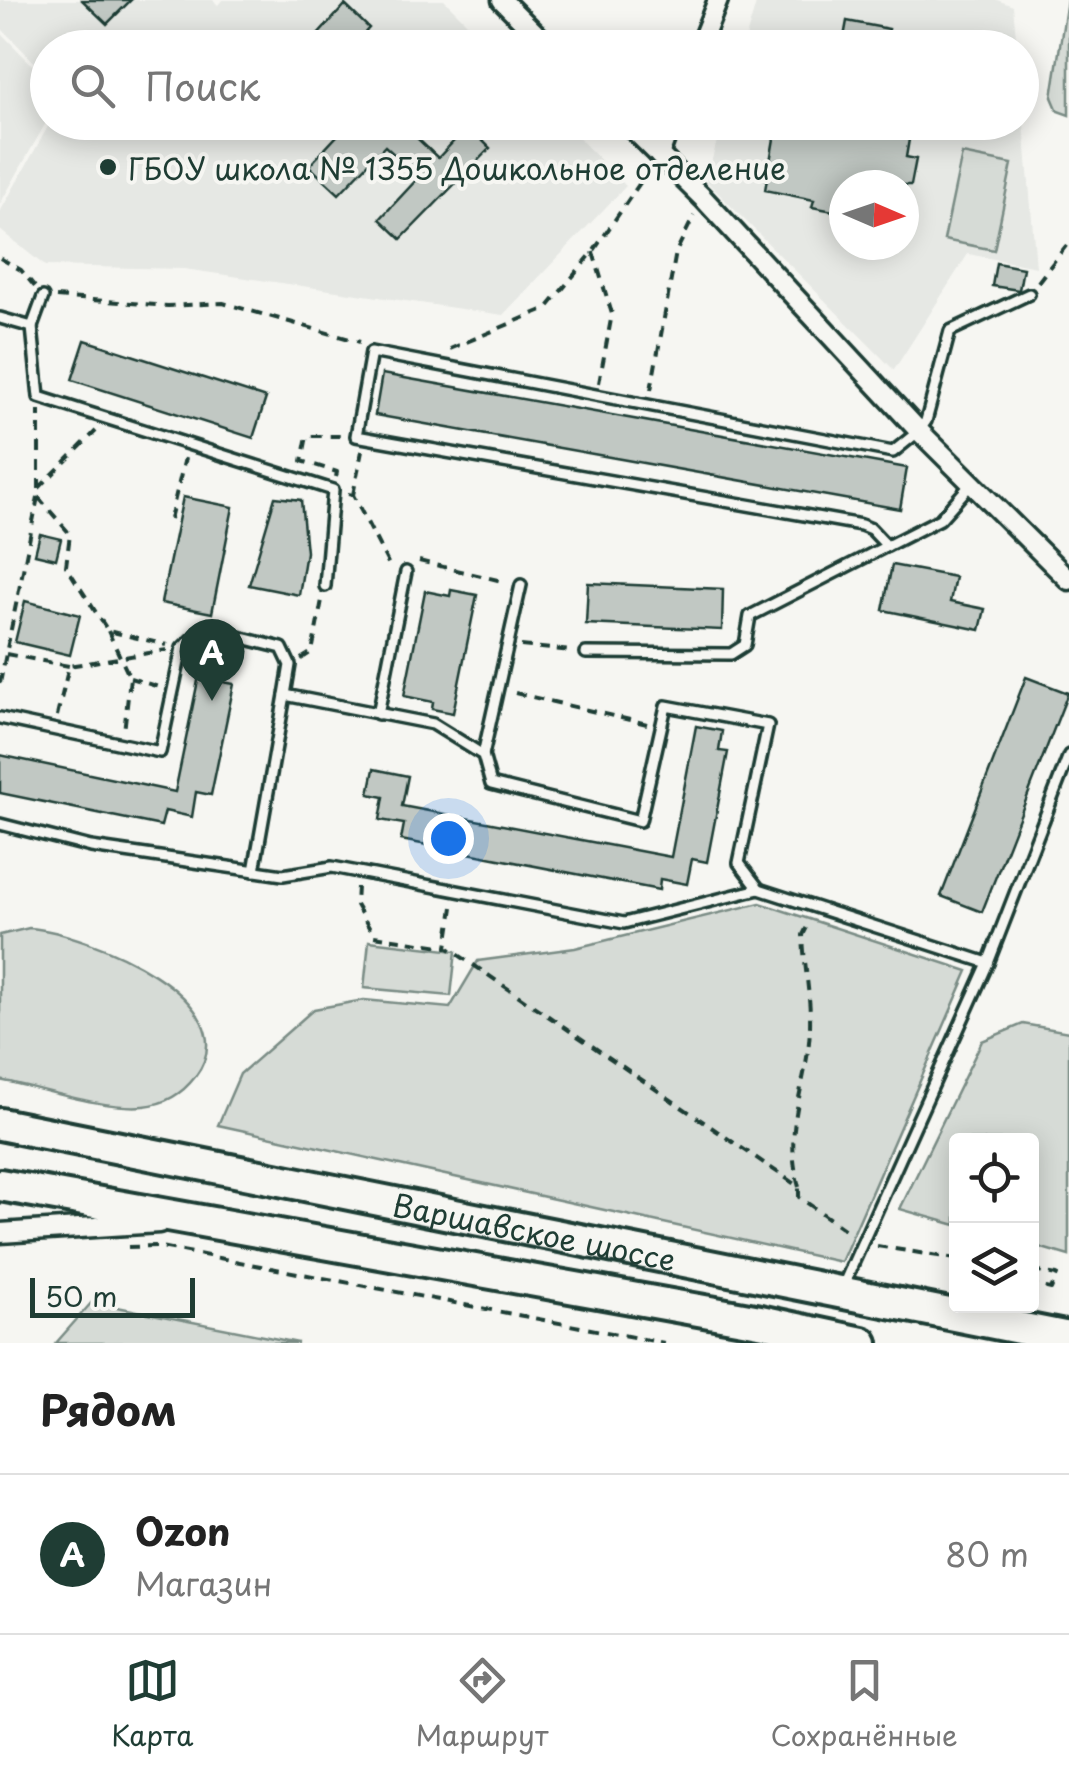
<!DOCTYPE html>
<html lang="ru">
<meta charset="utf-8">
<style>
body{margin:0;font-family:"Playpen Sans",sans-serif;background:#f6f6f6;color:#222}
.controls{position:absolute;right:30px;bottom:30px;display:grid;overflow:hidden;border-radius:10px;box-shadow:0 5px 25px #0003}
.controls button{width:90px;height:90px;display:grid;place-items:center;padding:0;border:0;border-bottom:2px solid #e0e0e0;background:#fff;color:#222;font:50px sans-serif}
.compass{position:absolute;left:829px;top:170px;width:90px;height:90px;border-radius:50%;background:#fff;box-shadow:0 5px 25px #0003;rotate:92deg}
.scale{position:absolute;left:30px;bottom:25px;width:165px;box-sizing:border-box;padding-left:10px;border:5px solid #1f3d34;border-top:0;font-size:28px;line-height:35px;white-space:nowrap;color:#1f3d34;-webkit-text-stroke:8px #f6f6f2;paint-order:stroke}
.you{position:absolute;left:448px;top:838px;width:35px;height:35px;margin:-25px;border:8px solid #fff;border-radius:50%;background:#1a73e8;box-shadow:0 0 0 15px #1a73e833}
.badge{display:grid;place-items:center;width:65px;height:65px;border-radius:50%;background:#1f3d34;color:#fff;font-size:32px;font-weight:700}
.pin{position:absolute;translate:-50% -82px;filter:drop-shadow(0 2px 5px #0008)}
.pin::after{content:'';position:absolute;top:52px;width:35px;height:30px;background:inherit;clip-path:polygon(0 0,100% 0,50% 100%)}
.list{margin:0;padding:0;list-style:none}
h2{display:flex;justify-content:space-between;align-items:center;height:130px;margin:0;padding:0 40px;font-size:42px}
h2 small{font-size:32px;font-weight:400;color:#767676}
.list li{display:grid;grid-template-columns:65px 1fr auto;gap:30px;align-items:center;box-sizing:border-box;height:160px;padding:0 40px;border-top:2px solid #e0e0e0}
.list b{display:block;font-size:38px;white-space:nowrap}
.list p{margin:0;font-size:32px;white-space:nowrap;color:#767676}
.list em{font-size:32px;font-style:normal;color:#767676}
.icon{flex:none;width:55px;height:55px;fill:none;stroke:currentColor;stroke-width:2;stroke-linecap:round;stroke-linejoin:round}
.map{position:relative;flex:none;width:1069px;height:1343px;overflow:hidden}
.search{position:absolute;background:#fff;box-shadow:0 5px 25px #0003;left:30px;right:30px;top:30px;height:110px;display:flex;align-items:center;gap:25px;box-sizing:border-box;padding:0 35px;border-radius:55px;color:#767676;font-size:38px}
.sheet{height:290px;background:#fff}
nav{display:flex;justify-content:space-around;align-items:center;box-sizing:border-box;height:140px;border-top:2px solid #e0e0e0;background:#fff;font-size:28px;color:#767676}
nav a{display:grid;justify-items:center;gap:5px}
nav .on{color:#1f3d34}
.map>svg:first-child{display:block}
.built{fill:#e6e8e4;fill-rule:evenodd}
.green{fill:#d6dbd6;stroke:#7a8c85;stroke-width:2.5}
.building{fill:#c1c8c3;stroke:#1f3d34;stroke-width:2.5}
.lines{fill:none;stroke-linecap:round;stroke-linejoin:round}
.service-casing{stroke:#1f3d34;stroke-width:16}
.minor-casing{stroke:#1f3d34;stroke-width:25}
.primary-casing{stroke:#1f3d34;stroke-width:38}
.path{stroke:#1f3d34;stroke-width:4;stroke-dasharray:10 8;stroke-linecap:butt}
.service{stroke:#f6f6f2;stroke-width:9}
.minor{stroke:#f6f6f2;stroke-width:18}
.primary{stroke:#f6f6f2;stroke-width:30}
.poi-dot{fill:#1f3d34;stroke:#f6f6f2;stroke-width:4}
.labels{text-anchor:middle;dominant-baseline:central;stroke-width:8;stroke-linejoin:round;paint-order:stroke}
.poi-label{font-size:30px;fill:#1f3d34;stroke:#f6f6f2;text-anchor:start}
.street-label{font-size:30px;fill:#1f3d34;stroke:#f6f6f2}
</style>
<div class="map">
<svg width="1069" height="1343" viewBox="0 0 1069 1343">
<rect width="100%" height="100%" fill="#f6f6f2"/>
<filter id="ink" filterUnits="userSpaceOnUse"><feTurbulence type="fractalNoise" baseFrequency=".01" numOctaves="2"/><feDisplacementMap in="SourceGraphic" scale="20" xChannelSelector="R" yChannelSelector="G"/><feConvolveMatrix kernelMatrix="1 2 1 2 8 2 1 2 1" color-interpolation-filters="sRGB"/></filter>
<g filter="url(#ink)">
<!-- built -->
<g class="built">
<polygon points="0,0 213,0 218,5 222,0 444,0 491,47 48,48 47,75 0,27"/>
<polygon points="757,0 997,0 1013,6 1017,47 743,48"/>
<polygon points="0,32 47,80 48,119 0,204"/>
<path d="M1022,100L1036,267L968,254L894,370L706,181L722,123L1022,122ZM844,185H904V245H844Z"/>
<polygon points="50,123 564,123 626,186 503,315 184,269 45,266 0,230 0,212"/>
</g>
<!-- green -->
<g class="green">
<polygon points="1067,0 1069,0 1069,115 1058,111 1052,97"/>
<polygon points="962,154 1012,164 994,250 944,240"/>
<polygon points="760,903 968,971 841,1262 218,1125 240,1074 314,1009 364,1000 450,1008 478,961 575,948"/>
<path d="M29,928C86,932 253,1000 195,1077C182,1094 165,1104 144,1106C104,1110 40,1088 0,1080V935Z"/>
<polygon points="369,941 456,951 451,996 364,988"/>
<polygon points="1023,1024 1069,1032 1069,1256 1032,1245 1032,1140 956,1140 956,1225 900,1209 982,1041"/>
<polygon points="92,1302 298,1343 56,1343"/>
</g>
<!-- building -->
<g class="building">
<polygon points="82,0 131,0 107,24"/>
<polygon points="345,5 369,28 351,48 329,48 317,36"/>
<polygon points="847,21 889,29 885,48 842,48"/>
<polygon points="350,122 400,122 438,158 468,126 490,148 401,239 380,219 419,177 385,146 339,194 309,166"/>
<polygon points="789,122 912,122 906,157 916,159 911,185 844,185 844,213 812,207 814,200 765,190 775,133 786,135"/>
<polygon points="996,263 1023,268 1019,290 992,286"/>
<polygon points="85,340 266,398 253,438 72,380"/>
<polygon points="382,374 907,468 900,509 375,415"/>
<polygon points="183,497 233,507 212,613 161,603"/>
<polygon points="275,497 301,500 306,552 299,595 249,585"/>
<polygon points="40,534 61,539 56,559 35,554"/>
<polygon points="892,565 955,577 950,602 985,609 980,630 883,610"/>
<polygon points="588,583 723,589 722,630 586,624"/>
<polygon points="451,590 477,595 453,713 432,709 433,702 404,696 425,591 450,596"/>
<polygon points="25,601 80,615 70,655 15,642"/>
<polygon points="200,671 224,677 223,682 234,684 211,795 196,792 192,817 165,811 161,826 0,793 0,755 175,792"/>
<polygon points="1026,677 1068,693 982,912 941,896"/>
<polygon points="696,726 722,731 719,751 728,752 707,862 692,859 687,884 660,879 659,890 401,840 404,824 380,820 384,797 369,794 374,769 408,776 402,806 671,857"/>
</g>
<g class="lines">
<defs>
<g id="service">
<polyline points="0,318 32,327 43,297"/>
<polyline points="32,327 39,397 333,490 325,586"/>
<polyline points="972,483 940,519 887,546 871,529 861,525 356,436 371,352 893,452 919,431 926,421 950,331 1029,294"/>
<polyline points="586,653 731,654 745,645 750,616 887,546"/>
<polyline points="378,714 406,572"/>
<polyline points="0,718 160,752 182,648 203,628 282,648 290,665 285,695"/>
<polyline points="483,755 521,585"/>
<polyline points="0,824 91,847 283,875 332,867 624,923 759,889 988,963"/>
<polyline points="254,871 285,695 433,724 483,755 491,784 640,821 666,706 768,725 739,863 759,889"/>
<polyline points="842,1288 988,963 1069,755"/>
</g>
<g id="minor">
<polyline points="502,0 550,48"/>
<polyline points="699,48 718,0"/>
<polyline points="626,122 703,198 919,431 1069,580"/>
<polyline points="659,155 671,122"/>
<polyline points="0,1233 159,1223"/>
</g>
<g id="primary">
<path id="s1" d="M0,1124L1069,1338"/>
<polyline points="0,1185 760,1321 862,1343"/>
</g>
</defs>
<!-- service casing -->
<use href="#service" class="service-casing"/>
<!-- minor casing -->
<use href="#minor" class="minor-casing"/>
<!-- primary casing -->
<use href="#primary" class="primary-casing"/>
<!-- path -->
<g class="path">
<polyline points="593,252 612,314 599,383"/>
<polyline points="0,258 21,270 35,287"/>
<polyline points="1038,282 1069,242"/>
<polyline points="56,297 168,306 223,303 360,342"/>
<polyline points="450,349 547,308 593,252 648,171"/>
<polyline points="651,390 676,252 694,216"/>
<polyline points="336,477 337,472 302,461 307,436 341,436"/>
<polyline points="39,488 96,431"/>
<polyline points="348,494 353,495 390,567"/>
<polyline points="353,495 362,451"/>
<polyline points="38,497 70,534 66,566 108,631 167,645"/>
<polyline points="170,519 185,458"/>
<polyline points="419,561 506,582"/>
<polyline points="108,631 130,678 124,732"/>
<polyline points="521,646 571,651"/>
<polyline points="6,654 69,666"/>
<polyline points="301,659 312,652 322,600"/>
<polyline points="130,678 159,687"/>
<polyline points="0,683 39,492 39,411"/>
<polyline points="515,693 647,724"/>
<polyline points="57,716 69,666 167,650"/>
<polyline points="357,887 356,905 374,936 447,947"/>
<polyline points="453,907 447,947 799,1187 799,1197 851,1234"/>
<path d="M799,1187C782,1124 808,1087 810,1027C811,996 804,966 803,935L809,923"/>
<polyline points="877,1246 956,1259"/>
<polyline points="128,1247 156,1246 664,1343"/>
<polyline points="1032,1271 1057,1275 1051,1289 1032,1285"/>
</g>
<!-- service -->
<use href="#service" class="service"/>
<!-- minor -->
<use href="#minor" class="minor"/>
<!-- primary -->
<use href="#primary" class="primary"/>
</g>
</g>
<!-- markers -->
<circle class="poi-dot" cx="108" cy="167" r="10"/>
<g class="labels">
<!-- poi labels -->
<g class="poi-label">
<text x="128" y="167">ГБОУ школа № 1355 Дошкольное отделение</text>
</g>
<!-- street labels -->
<g class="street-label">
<text stroke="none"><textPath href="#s1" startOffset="545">Варшавское шоссе</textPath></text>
</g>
</g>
</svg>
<div class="controls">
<button><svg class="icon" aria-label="locate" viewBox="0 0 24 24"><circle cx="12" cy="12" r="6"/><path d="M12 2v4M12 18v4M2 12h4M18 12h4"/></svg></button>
<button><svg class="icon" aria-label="layers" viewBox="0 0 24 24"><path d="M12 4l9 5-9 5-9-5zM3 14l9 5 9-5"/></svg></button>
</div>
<svg class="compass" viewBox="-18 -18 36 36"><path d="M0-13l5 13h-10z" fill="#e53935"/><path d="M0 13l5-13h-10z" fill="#767676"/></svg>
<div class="scale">50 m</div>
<div class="you"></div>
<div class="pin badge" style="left:212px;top:701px">A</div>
<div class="search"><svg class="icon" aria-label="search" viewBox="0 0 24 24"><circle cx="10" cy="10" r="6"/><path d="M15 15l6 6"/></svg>Поиск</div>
</div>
<section class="sheet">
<h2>Рядом<small></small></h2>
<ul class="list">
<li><span class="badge">A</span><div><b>Ozon</b><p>Магазин</p></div><em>80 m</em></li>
</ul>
</section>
<nav>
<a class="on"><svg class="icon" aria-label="map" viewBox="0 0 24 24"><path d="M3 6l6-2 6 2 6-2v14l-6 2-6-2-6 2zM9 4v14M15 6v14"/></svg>Карта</a>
<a><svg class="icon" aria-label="directions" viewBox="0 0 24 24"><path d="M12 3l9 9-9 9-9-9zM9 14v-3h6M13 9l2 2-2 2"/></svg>Маршрут</a>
<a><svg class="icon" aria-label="saved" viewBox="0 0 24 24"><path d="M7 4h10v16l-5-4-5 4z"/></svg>Сохранённые</a>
</nav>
